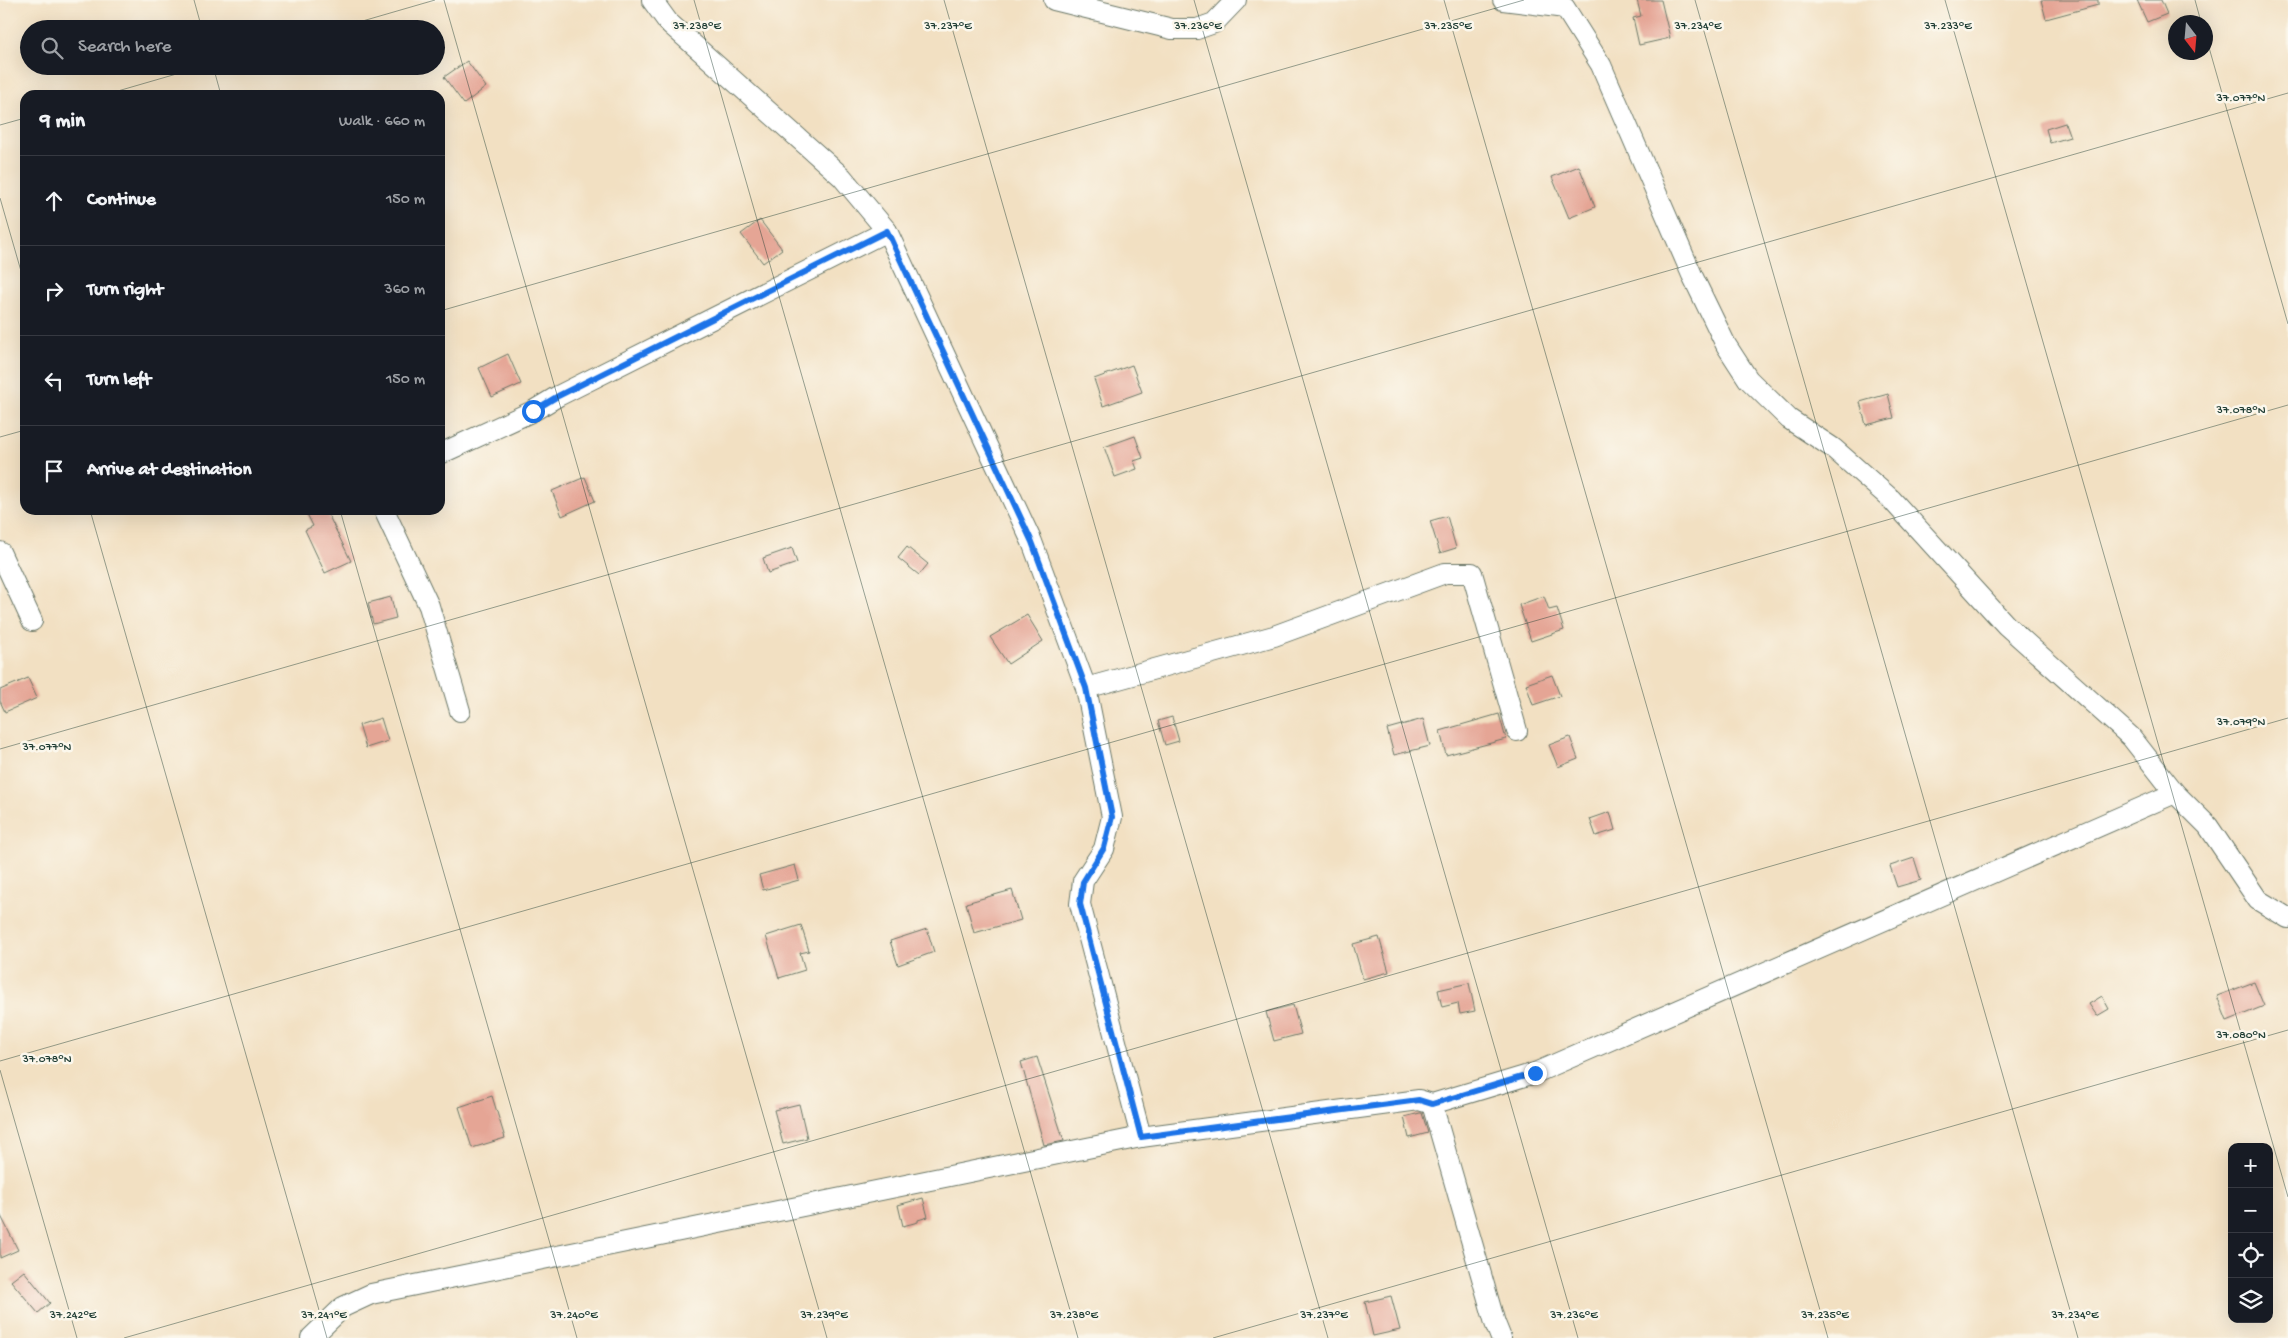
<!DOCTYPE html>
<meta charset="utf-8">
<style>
body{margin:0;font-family:"Gochi Hand",sans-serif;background:#242831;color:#f1f3f6}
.controls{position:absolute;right:15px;bottom:15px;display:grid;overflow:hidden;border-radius:10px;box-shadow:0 5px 20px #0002}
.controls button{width:45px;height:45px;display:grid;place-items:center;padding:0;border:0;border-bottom:1px solid #363941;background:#171b24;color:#f1f3f6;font:25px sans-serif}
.compass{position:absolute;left:2168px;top:15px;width:45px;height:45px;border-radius:50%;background:#171b24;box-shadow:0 5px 20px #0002;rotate:164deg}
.stop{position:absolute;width:15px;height:15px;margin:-11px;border:4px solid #1a73e8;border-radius:50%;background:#fff}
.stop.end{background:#1a73e8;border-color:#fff;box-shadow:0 1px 5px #0008}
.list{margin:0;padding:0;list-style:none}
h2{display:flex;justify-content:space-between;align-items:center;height:65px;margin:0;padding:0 20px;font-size:21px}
h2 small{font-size:16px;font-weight:400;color:#9ea1a6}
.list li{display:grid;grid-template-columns:32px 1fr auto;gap:15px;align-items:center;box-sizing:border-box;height:90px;padding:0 20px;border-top:1px solid #363941}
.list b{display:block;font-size:19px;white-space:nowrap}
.list em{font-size:16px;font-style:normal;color:#9ea1a6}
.icon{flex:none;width:28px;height:28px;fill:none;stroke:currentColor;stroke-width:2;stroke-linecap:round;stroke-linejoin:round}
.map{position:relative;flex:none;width:2288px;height:1338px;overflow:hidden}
.search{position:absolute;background:#171b24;box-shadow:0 5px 20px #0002;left:20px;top:20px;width:425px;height:55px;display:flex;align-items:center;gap:12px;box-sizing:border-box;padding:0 18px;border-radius:28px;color:#9ea1a6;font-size:19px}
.panel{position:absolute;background:#171b24;box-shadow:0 5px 20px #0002;left:20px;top:90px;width:425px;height:425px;border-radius:15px}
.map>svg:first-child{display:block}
.building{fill:#e5a595}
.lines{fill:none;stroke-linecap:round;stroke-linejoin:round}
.minor-casing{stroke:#697666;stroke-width:22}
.minor{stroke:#fff;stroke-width:20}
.route{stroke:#1a73e8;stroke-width:6}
.ticks{fill:none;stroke:#1f3d34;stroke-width:1;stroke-opacity:0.45}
.ticks-label{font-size:12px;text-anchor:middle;fill:#1f3d34;stroke:#fbf7ec;stroke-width:5;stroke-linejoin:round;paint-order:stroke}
</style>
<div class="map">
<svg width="2288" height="1338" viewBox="0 0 2288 1338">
<rect width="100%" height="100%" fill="#fbf7ec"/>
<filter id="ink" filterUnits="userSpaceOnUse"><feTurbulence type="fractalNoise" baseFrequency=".02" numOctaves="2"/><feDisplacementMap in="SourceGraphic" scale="10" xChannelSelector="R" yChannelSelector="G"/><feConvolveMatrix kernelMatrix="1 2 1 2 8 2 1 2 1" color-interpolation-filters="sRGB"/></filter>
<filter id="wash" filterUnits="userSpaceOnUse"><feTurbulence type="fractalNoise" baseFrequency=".0096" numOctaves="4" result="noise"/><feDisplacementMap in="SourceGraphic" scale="20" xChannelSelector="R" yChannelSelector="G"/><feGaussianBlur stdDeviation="1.12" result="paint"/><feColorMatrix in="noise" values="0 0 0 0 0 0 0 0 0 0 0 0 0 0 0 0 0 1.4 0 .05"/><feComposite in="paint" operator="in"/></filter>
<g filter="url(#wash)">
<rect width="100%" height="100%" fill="#f2e0c2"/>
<g id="blocks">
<!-- building -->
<g class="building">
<polygon points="1637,0 1661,0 1670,38 1639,45 1633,18 1641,16"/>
<polygon points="2041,0 2098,0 2098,5 2046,19"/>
<polygon points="2137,0 2161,0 2167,14 2147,22"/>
<polygon points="467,61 486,87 464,104 444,77"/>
<polygon points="2065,123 2070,137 2050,143 2046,129"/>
<polygon points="1579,166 1595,207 1569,218 1552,177"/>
<polygon points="760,220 782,249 763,263 741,234"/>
<polygon points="508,354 521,384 492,397 479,368"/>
<polygon points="1132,365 1142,392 1103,406 1094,379"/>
<polygon points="1888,394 1894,418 1866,425 1860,402"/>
<polygon points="1135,436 1143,458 1134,461 1137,469 1115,477 1104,447"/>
<polygon points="585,477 595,501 562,516 552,491"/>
<polygon points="305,510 326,510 351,561 325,573 305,530 313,526"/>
<polygon points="1447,516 1456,548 1440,553 1430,521"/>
<polygon points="907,547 928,564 919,575 898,558"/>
<polygon points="792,548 797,563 768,573 763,558"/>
<polygon points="1544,596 1549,610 1557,608 1564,630 1531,641 1519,605"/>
<polygon points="391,597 396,618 373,624 368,603"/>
<polygon points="1027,615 1043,641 1008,664 990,637"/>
<polygon points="1552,675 1560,696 1533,705 1526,684"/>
<polygon points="28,678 37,698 5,712 0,701 0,690"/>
<polygon points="1499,714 1506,739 1446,755 1440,731"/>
<polygon points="1172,717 1179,741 1165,745 1158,721"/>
<polygon points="381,718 388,741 366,748 359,725"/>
<polygon points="1423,719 1430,746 1394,755 1387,729"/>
<polygon points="1570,737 1578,759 1558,767 1549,745"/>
<polygon points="1610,812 1615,830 1596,836 1590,819"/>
<polygon points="1914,858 1921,880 1897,887 1890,866"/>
<polygon points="795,865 799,880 763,890 759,875"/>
<polygon points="1012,890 1021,920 974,933 966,903"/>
<polygon points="801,925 809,951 800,953 805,970 779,978 766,936"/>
<polygon points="927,929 934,952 898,965 890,941"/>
<polygon points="1379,937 1389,972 1363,979 1353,944"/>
<polygon points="2254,982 2264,1006 2227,1021 2217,996"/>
<polygon points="1469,983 1475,1011 1460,1014 1458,1003 1442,1007 1438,990"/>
<polygon points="2102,996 2109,1009 2097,1016 2089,1004"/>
<polygon points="1293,1005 1301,1034 1274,1041 1266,1012"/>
<polygon points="1037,1057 1064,1141 1044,1145 1021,1062"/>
<polygon points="492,1096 505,1138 472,1148 459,1107"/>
<polygon points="799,1104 807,1138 783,1144 774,1110"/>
<polygon points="1420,1113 1422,1113 1428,1133 1409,1138 1404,1117"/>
<polygon points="923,1198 928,1217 918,1220 918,1222 903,1226 898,1205"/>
<polygon points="0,1214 18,1250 0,1258"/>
<polygon points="24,1271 50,1303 38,1313 11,1281"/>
<polygon points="1391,1296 1400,1330 1373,1336 1365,1302"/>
</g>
</g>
</g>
<g filter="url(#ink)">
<use href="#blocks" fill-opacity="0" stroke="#697666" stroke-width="1"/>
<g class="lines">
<defs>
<g id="minor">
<polyline points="652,0 668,22 842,177 887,231 1032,542 1086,688 1112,817 1104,849 1083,881 1080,904 1141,1137"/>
<polyline points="1054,0 1172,29 1197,29 1214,23 1236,0"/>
<polyline points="1503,0 1565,8 1601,65 1692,275 1726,345 1748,379 1789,419 1833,448 1891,499 2006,625 2131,737 2175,793 2208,826 2258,900 2288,918"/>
<polyline points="440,454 533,411 558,396 887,231"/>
<polyline points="384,510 429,606 460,711"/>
<polyline points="0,552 32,621"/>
<polyline points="1086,688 1274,636 1445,573 1472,573 1517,731"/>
<polyline points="1432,1104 1495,1323 1501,1338"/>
<polyline points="311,1338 343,1307 371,1294 1141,1137 1419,1100 1432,1104 1535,1073 2175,793"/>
</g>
</defs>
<!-- minor casing -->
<use href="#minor" class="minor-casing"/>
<!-- minor -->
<use href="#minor" class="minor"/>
</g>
</g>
<g class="lines" filter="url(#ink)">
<!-- route -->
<polyline class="route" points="533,411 558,396 887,231 1032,542 1086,688 1112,817 1104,848 1083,882 1080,904 1141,1137 1419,1100 1432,1104 1535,1073"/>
</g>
<!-- ticks -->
<path class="ticks" d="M194,0L202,29M444,0L827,1338M694,0L1078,1338M944,0L1328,1338M1194,0L1578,1338M1444,0L1828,1338M1695,0L2078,1338M1945,0L2288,1197M2195,0L2201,22M335,29L435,0M2206,37L2288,324M213,66L221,95M104,95L204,66M0,125L25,118M0,198L25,285M440,311L1524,0M0,437L25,430M90,510L327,1338M340,510L577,1338M0,749L2288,93M0,1061L2288,405M0,1070L77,1338M124,1338L2288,718M1213,1338L2288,1030"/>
<g class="ticks-label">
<text x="697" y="29">37.238°E</text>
<text x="948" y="29">37.237°E</text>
<text x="1198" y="29">37.236°E</text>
<text x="1448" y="29">37.235°E</text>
<text x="1698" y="29">37.234°E</text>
<text x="1948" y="29">37.233°E</text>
<text x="2241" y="101">37.077°N</text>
<text x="2241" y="413">37.078°N</text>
<text x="2241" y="725">37.079°N</text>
<text x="47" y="750">37.077°N</text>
<text x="2241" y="1038">37.080°N</text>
<text x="47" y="1062">37.078°N</text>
<text x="73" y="1318">37.242°E</text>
<text x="324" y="1318">37.241°E</text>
<text x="574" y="1318">37.240°E</text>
<text x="824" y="1318">37.239°E</text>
<text x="1074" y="1318">37.238°E</text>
<text x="1324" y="1318">37.237°E</text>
<text x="1574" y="1318">37.236°E</text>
<text x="1825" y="1318">37.235°E</text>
<text x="2075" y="1318">37.234°E</text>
</g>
</svg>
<div class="controls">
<button>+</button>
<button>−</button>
<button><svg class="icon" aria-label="locate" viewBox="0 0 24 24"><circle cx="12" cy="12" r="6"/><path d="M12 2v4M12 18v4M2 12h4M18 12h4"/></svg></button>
<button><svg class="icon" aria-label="layers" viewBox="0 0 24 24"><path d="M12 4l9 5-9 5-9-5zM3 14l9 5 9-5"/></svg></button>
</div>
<svg class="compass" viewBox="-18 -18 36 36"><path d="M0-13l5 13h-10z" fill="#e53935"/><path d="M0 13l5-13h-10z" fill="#9ea1a6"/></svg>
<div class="stop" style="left:533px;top:411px"></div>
<div class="stop end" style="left:1535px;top:1073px"></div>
<div class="search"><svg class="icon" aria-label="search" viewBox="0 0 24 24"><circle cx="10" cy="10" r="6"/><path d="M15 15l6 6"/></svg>Search here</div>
<section class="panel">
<h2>9 min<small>Walk · 660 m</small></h2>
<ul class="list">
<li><svg class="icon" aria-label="ahead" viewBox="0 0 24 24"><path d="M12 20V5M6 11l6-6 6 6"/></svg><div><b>Continue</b></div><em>150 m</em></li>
<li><svg class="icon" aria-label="right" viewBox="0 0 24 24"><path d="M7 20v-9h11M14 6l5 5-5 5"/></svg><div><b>Turn right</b></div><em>360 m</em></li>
<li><svg class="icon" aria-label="left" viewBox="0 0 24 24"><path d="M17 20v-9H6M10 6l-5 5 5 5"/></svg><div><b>Turn left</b></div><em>150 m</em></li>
<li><svg class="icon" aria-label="arrive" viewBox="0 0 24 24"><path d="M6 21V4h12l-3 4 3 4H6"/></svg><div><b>Arrive at destination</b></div></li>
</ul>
</section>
</div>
